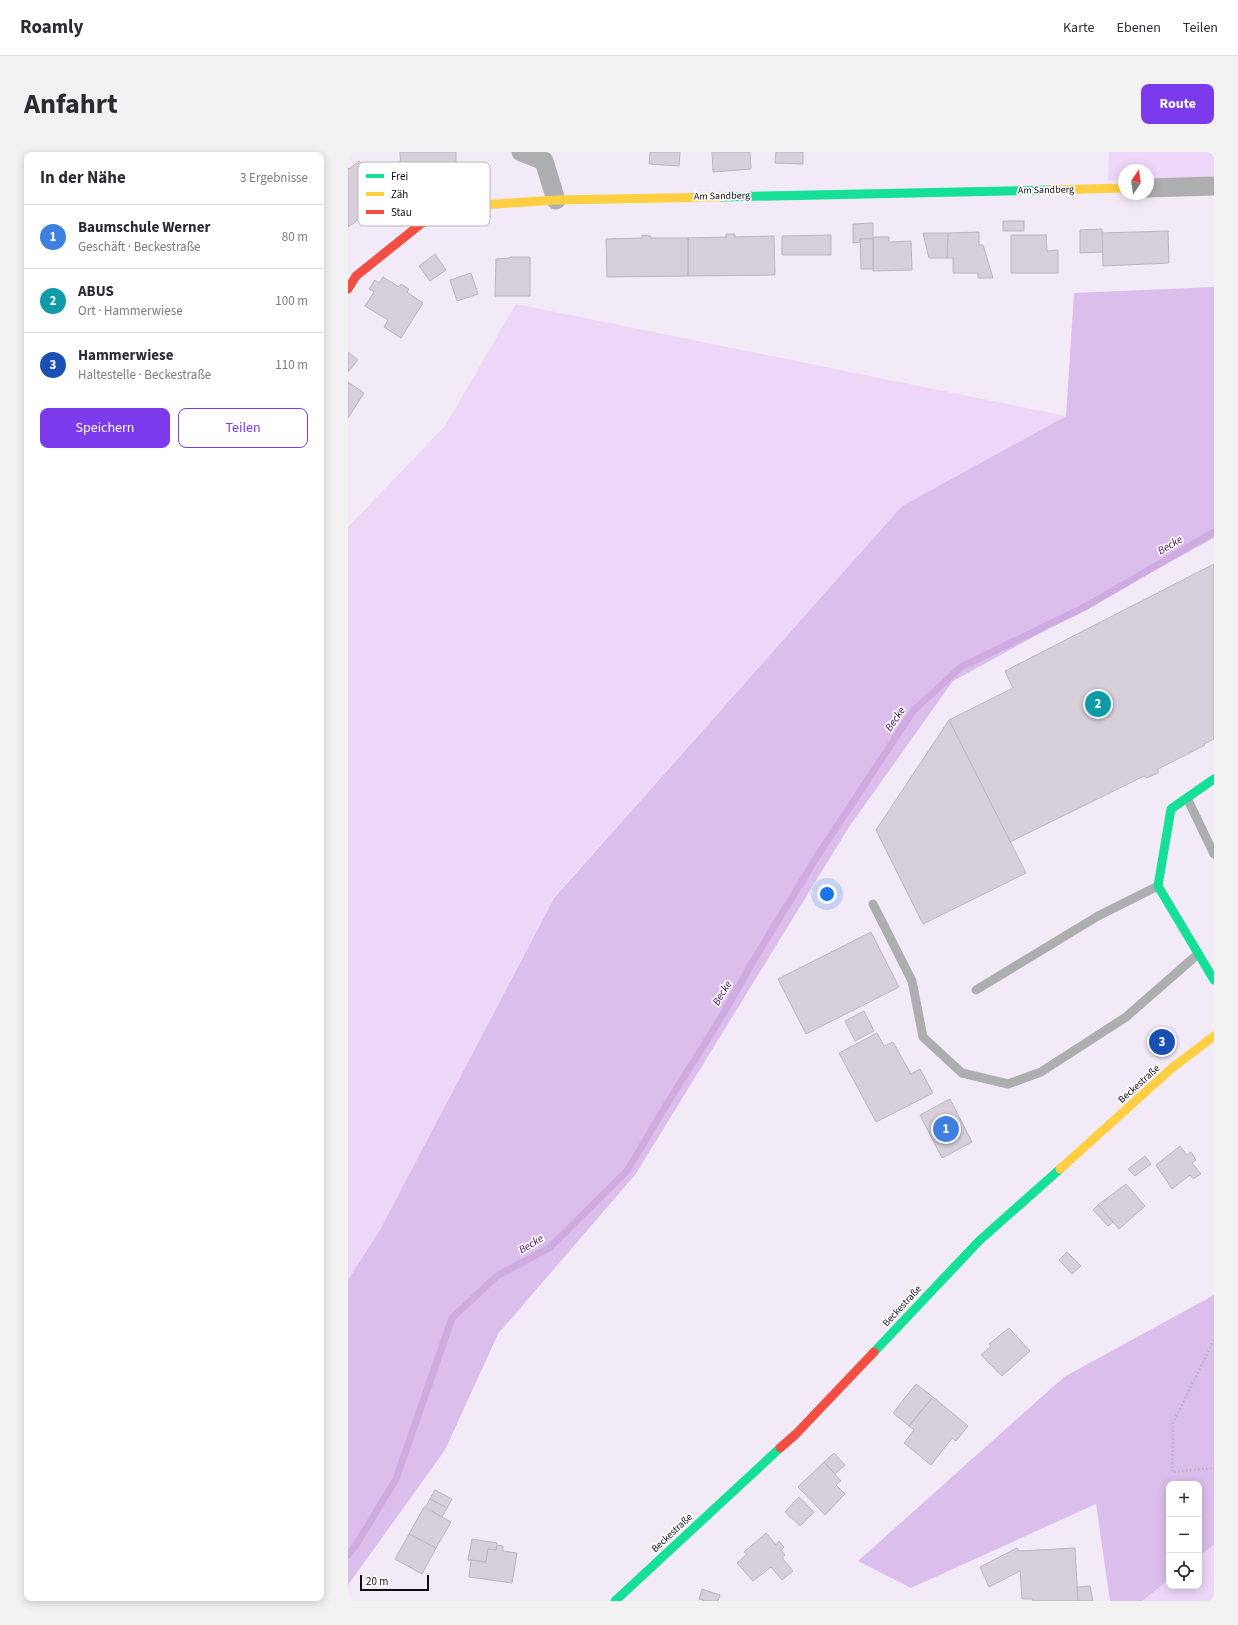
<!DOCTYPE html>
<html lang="de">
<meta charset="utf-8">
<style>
body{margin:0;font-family:"Source Sans 3",sans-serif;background:#f2f2f3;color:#2b2b33}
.controls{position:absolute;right:12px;bottom:12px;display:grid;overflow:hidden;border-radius:8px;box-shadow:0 2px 10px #0003}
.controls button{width:36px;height:36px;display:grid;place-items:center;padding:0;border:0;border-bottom:1px solid #e1e1e2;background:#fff;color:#2b2b33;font:20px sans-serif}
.compass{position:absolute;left:770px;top:12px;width:36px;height:36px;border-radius:50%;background:#fff;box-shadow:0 2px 10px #0003;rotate:13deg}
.scale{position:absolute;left:12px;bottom:10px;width:69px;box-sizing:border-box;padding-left:4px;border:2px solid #110c14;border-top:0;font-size:11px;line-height:14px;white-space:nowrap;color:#110c14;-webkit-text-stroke:3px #fff;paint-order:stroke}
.you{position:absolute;left:479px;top:742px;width:14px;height:14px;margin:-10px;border:3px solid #fff;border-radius:50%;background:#1a73e8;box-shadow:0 0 0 6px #1a73e833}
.badge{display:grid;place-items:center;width:26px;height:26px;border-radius:50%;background:#7c3aed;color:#fff;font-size:13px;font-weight:700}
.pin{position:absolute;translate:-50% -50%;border:2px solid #fff;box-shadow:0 1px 4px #0006}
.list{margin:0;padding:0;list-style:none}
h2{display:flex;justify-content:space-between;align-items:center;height:52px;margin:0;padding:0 16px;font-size:17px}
h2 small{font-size:13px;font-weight:400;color:#7c7c81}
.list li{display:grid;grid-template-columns:26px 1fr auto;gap:12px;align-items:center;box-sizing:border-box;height:64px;padding:0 16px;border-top:1px solid #e1e1e2}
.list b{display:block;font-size:15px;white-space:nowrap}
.list p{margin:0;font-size:13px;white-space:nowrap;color:#7c7c81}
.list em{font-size:13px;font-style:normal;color:#7c7c81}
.actions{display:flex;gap:8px;padding:12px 16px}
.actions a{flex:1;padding:9px 0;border:1px solid #7c3aed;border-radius:8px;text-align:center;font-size:14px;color:#7c3aed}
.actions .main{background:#7c3aed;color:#fff}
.icon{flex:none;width:22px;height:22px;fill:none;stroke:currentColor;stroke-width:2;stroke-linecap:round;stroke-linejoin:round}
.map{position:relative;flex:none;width:866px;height:1449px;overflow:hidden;border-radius:8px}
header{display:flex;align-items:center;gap:24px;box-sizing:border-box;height:56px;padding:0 20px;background:#fff;border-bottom:1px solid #e1e1e2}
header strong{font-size:19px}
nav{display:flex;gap:22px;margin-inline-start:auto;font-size:14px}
.intro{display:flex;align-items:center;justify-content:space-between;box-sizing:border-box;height:96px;padding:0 24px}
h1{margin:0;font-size:28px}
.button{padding:10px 18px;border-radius:8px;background:#7c3aed;color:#fff;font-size:14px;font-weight:700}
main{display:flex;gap:24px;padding:0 24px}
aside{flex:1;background:#fff;border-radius:8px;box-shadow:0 2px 10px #0003}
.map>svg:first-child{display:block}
.green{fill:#eed6f9}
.forest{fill:#dbbeeb}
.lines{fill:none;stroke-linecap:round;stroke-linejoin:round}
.stream{stroke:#cfabe1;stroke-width:7}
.building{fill:#d6cfd9;stroke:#bcb5bf}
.path{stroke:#b2aeb5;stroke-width:2.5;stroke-dasharray:1 3;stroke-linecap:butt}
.lane{stroke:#adaeb0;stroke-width:9}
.street{stroke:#adaeb0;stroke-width:19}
.fast{stroke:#16e098;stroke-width:9}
.slow{stroke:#ffcf43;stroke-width:9}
.jam{stroke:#f24e42;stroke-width:9}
.labels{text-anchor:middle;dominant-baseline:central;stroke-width:3.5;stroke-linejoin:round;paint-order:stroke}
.street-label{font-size:10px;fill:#110c14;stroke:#fff}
.water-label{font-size:11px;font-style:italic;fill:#45055d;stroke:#fff}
.key{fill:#fff;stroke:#b8b6b8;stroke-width:1}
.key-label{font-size:11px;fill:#110c14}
</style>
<header>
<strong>Roamly</strong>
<nav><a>Karte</a><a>Ebenen</a><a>Teilen</a></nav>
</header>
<div class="intro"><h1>Anfahrt</h1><a class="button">Route</a></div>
<main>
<aside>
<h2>In der Nähe<small>3 Ergebnisse</small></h2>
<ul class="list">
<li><span class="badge" style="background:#3f7fe0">1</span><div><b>Baumschule Werner</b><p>Geschäft · Beckestraße</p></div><em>80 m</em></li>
<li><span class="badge" style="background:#0f9aa8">2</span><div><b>ABUS</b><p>Ort · Hammerwiese</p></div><em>100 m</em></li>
<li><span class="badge" style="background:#1a4fb4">3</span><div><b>Hammerwiese</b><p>Haltestelle · Beckestraße</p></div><em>110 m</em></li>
</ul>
<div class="actions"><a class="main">Speichern</a><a>Teilen</a></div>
</aside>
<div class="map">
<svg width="866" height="1449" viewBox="0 0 866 1449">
<rect width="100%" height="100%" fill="#f3eaf7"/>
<!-- green -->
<g class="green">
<polygon points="761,0 866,0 866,25 800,27 800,18 776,18 776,28 760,29"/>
<polygon points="168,152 718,264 554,354 206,745 33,1076 0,1128 0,375 97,274"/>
<polygon points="866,1393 866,1449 794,1449 821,1428 821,1434 851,1434 851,1404"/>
</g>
<!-- forest -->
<g class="forest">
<polygon points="866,135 866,386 605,529 501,675 287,1023 150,1182 97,1298 0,1433 0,1128 33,1076 206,746 554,354 718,264 726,141"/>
<polygon points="866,1143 866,1393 851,1404 851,1332 821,1332 821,1428 794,1449 762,1449 748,1352 563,1436 510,1409 716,1225"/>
</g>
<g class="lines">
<!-- stream -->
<polyline class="stream" points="0,1403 8,1393 48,1327 104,1166 149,1124 201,1096 279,1019 319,952 371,869 407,806 470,703 565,559 613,515 737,455 866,380"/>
</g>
<!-- building -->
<g class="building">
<polygon points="52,0 108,0 108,26 97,27 98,39 65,40 64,27 53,27"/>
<polygon points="302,0 332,0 331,14 301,12"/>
<polygon points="364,0 402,0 403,17 365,20"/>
<polygon points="428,0 455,0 455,12 427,11"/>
<polygon points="11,9 18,19 11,24 24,58 0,75 0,16 1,17"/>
<rect x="655" y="69" width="21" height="10"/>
<polygon points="525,71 525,87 512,87 512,90 505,91 505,72"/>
<polygon points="754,77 755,100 732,101 732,78"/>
<polygon points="820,79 821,111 755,114 754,81"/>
<polygon points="631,80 631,93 635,93 645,126 630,126 630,121 605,121 605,106 599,106 600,81"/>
<polygon points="575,81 600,81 599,106 581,106"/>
<polygon points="378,82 387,82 387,85 426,84 427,123 340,124 340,86 378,85"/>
<polygon points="698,82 699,99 710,98 710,121 663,121 663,83 698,83"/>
<polygon points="294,83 303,84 303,86 340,86 340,124 259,125 258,87 294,86"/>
<polygon points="483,83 483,103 434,103 434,84"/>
<polygon points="525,85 541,85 541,90 563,89 564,118 525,119"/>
<polygon points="512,87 525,87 525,117 513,117"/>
<polygon points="87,102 98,118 82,129 71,114"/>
<polygon points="162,105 182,105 182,144 147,144 148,107 162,106"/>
<polygon points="123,121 130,142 109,149 102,128"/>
<polygon points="35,125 51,135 53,132 61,137 59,140 75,151 53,186 36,175 40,168 17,154 26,140 21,137 27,128 31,131"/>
<polygon points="0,200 10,208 0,220"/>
<polygon points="0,230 16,241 0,266"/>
<polygon points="866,412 866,587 856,592 857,593 810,617 810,621 799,626 796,624 662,690 601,568 665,536 657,519"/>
<polygon points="601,568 678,721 575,772 528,678"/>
<polygon points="523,780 551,835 458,882 430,827"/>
<polygon points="516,859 526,879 507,889 497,869"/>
<polygon points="529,881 536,894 545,890 563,922 572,917 585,941 528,970 491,901"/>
<polygon points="602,947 624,990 594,1006 572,963"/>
<polygon points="832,994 839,1003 843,1000 848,1008 844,1011 853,1022 845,1027 842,1023 824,1037 808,1013"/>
<polygon points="797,1004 803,1012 787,1024 780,1017"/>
<polygon points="778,1032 797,1054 771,1077 750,1053"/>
<polygon points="750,1053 765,1070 760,1074 745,1058"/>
<polygon points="719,1100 733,1114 724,1122 711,1108"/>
<polygon points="661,1176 682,1199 654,1224 633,1203 643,1194 641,1192"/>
<polygon points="568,1232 585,1245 561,1274 545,1261"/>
<polygon points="585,1245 620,1274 608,1289 604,1286 583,1313 556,1291 566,1278 561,1274"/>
<polygon points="486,1301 497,1313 487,1322 476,1310"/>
<polygon points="476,1310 493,1329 488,1333 497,1342 477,1363 450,1335"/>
<polygon points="87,1338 104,1347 99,1356 82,1347"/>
<polygon points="451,1345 466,1360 452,1374 437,1360"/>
<polygon points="82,1347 99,1356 94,1365 77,1356"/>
<polygon points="76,1355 103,1370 88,1396 61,1382"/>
<polygon points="418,1381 428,1393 431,1389 436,1395 433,1398 437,1403 434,1406 445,1419 434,1428 423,1415 405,1429 389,1411 399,1402 396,1400"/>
<polygon points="61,1382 88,1396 74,1422 47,1407"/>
<polygon points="124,1387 149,1391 148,1398 140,1397 138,1410 120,1408"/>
<polygon points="149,1393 155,1394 155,1399 169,1401 164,1431 121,1425 123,1408 138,1410 140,1397 148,1398"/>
<polygon points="669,1396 671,1399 727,1396 730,1449 685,1449 684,1447 674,1447 672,1419 641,1435 632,1415"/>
<polygon points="742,1434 745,1449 730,1449 729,1435"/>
<polygon points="354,1437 372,1443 370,1449 357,1449 351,1447"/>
</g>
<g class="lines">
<!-- path -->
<polyline class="path" points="866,1188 825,1271 824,1320 866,1316"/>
<!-- lane -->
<g class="lane">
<polyline points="839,646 866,702"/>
<polyline points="525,752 564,829 575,885 614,921 660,932 693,920 778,865 850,802"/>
<polyline points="628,838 750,764 810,734"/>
</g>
<!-- street -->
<g class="street">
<polyline points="173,0 196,9 208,48"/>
<polyline points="800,36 866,34"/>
</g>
<!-- fast -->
<g class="fast">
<polyline points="373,45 701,38"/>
<polyline points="866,627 823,657 810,734 866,828"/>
<polyline points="526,1200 631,1089 712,1017"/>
<polyline points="267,1449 432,1296"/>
</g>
<!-- slow -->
<g class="slow">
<polyline points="701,38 776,36"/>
<polyline points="108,61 133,53 208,48 373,45"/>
<polyline points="712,1017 824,916 866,884"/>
</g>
<!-- jam -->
<g class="jam">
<polyline points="0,137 8,124 74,71 108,61"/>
<polyline points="432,1296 448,1282 526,1200"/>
</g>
</g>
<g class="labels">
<!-- street labels -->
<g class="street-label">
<text transform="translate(698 38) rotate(-1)">Am Sandberg</text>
<text transform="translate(374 44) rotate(-1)">Am Sandberg</text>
<text transform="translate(791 932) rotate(-42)">Beckestraße</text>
<text transform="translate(554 1154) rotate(-47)">Beckestraße</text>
<text transform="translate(324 1381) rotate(-43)">Beckestraße</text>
</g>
<!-- water labels -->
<g class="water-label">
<text transform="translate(822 393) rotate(-30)">Becke</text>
<text transform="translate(547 567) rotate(-56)">Becke</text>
<text transform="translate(374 841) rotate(-59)">Becke</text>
<text transform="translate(183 1092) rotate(-31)">Becke</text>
</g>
</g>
<!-- legend -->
<rect x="10" y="10" width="132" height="64" rx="6" class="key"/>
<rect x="18" y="22" width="18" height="4" fill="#16e098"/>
<rect x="18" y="40" width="18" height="4" fill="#ffcf43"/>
<rect x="18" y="58" width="18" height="4" fill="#f24e42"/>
<g class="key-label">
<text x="43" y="28">Frei</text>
<text x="43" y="46">Zäh</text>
<text x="43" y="64">Stau</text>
</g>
</svg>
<div class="controls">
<button>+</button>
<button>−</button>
<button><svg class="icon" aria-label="locate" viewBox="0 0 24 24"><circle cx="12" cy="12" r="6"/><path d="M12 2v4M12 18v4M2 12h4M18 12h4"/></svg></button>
</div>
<svg class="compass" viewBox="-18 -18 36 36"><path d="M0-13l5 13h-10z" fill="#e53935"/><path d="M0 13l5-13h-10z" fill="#7c7c81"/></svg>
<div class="scale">20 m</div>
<div class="you"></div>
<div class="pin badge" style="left:598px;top:977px;background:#3f7fe0">1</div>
<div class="pin badge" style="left:750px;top:552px;background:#0f9aa8">2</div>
<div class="pin badge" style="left:814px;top:890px;background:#1a4fb4">3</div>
</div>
</main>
